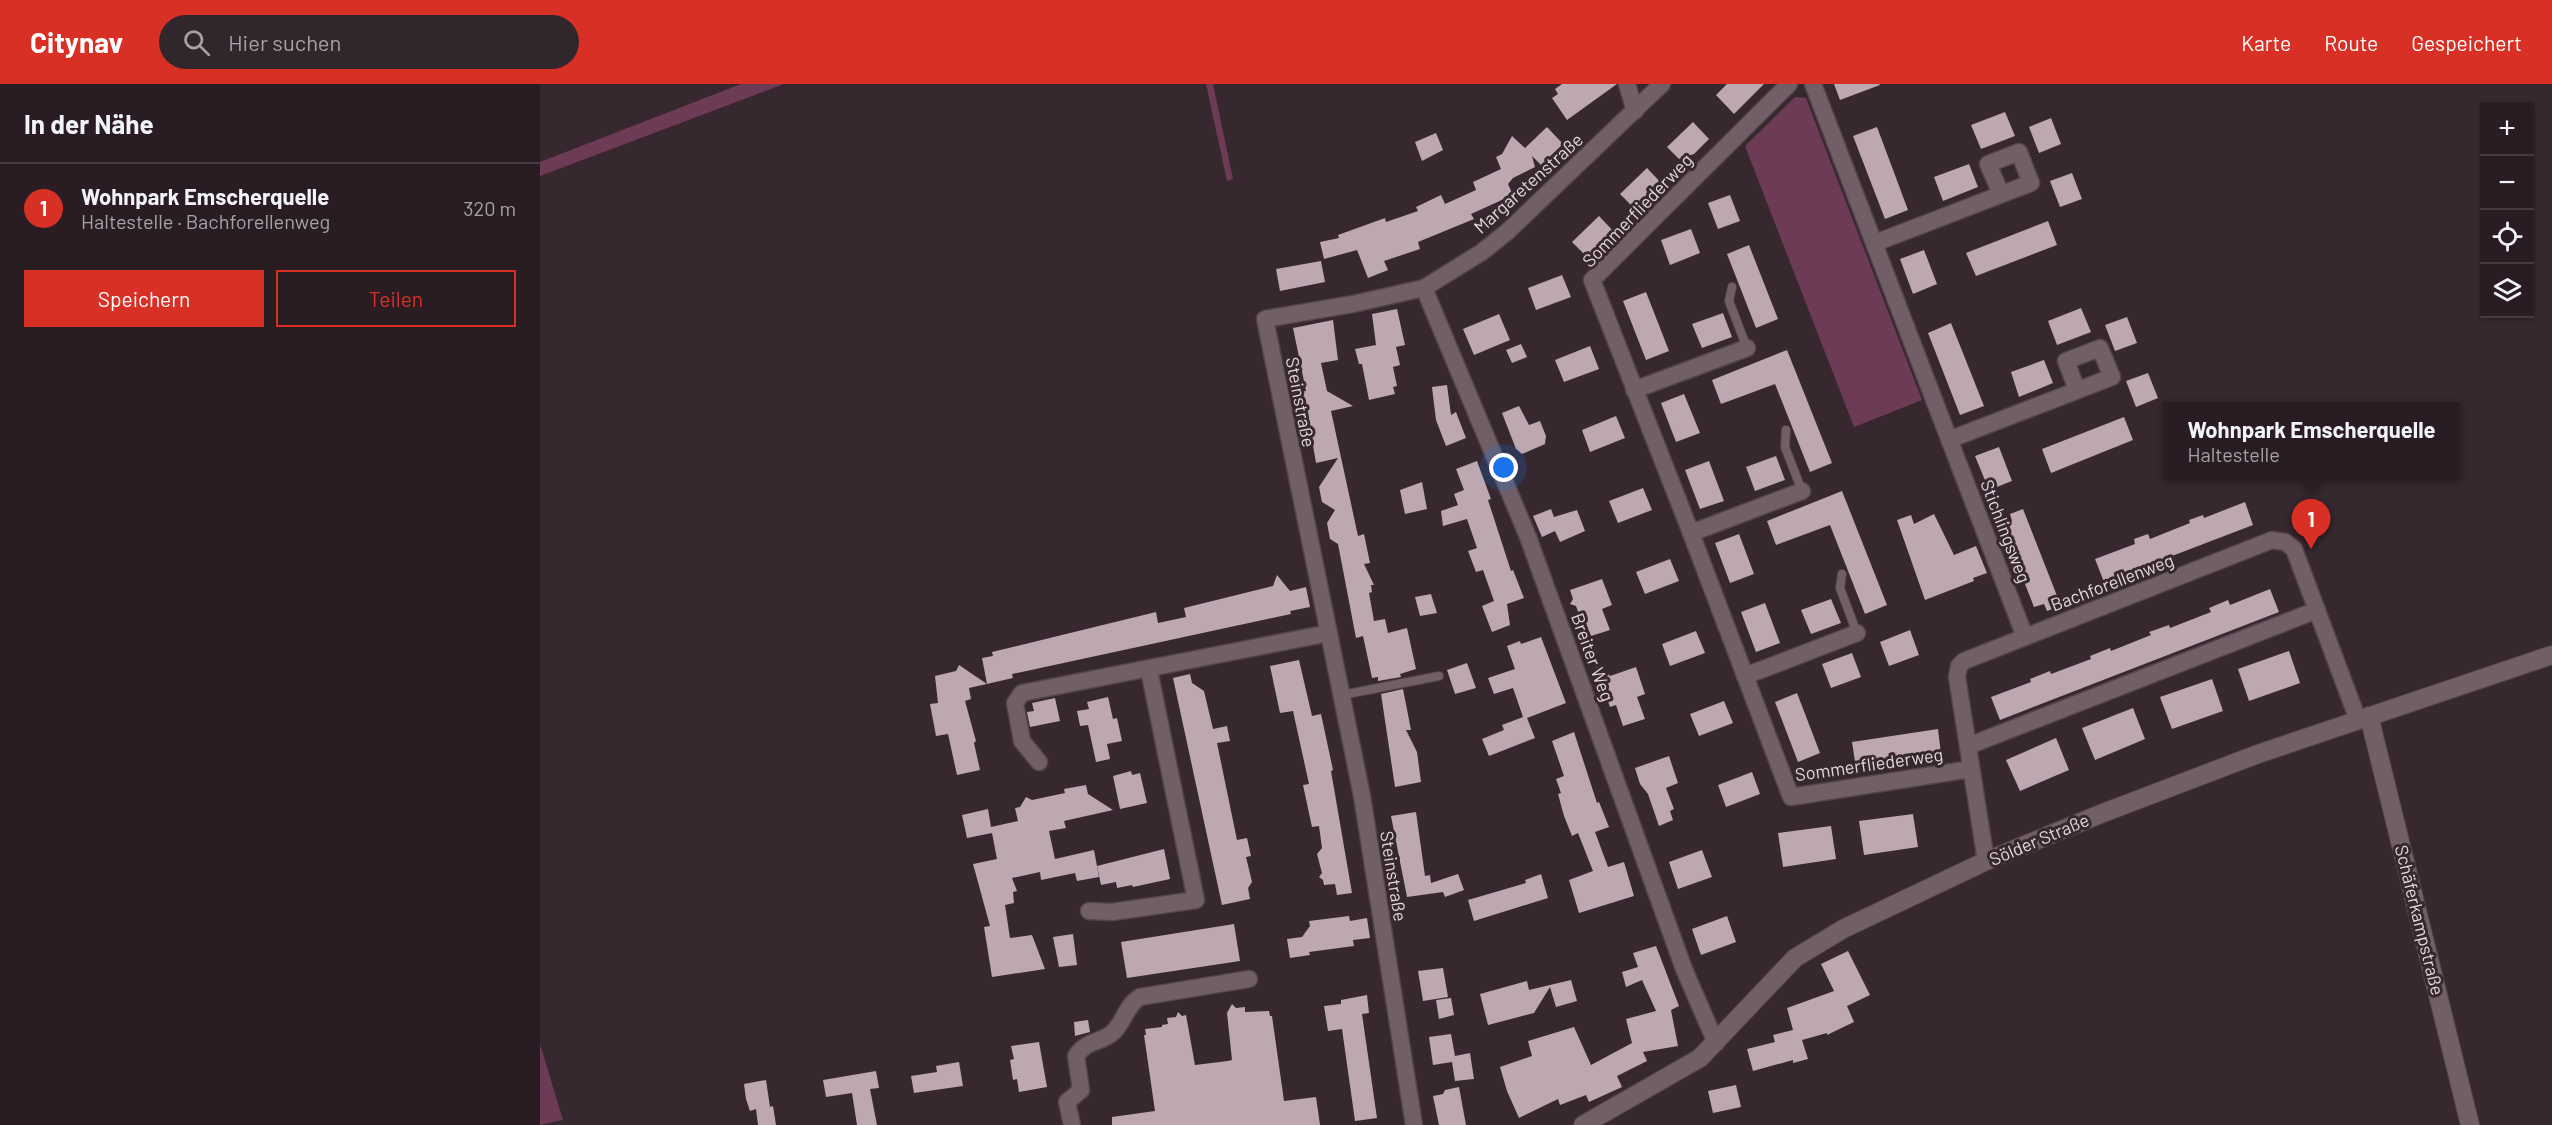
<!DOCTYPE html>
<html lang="de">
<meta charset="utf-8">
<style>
body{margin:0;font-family:Barlow,sans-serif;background:#31262b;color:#f1f3f6}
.controls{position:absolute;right:18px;top:18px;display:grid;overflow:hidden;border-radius:0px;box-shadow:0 2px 4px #0004}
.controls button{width:54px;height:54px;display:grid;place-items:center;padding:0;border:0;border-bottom:2px solid #453b41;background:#291d23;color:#f1f3f6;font:30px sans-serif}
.you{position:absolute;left:964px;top:384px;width:21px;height:21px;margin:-15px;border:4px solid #fff;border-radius:50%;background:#1a73e8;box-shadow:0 0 0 9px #1a73e833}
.badge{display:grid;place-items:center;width:39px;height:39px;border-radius:50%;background:#d93025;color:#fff;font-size:20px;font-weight:700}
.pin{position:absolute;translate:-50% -50px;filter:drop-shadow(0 2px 3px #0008)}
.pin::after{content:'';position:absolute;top:32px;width:21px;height:18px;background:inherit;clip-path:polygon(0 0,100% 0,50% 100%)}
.popup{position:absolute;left:1623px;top:318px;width:297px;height:78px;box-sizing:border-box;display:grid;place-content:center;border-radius:0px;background:#291d23;filter:drop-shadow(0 2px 4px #0005);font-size:20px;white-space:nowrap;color:#a5a2a6}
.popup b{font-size:22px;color:#f1f3f6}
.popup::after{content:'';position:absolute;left:50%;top:100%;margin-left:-12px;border:12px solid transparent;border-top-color:#291d23}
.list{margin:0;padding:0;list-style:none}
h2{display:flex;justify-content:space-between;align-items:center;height:78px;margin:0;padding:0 24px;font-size:26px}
h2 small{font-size:20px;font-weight:400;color:#a5a2a6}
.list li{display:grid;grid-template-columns:39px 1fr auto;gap:18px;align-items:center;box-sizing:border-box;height:90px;padding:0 24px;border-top:2px solid #453b41}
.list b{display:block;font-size:22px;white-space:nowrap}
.list p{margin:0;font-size:20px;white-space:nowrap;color:#a5a2a6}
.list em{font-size:20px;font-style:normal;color:#a5a2a6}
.actions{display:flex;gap:12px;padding:18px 24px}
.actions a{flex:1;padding:14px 0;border:2px solid #d93025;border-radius:0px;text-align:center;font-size:21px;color:#d93025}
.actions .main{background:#d93025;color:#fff}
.icon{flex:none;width:33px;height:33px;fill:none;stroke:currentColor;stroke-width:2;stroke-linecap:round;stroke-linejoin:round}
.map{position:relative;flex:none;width:2012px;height:1041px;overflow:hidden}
header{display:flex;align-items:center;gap:36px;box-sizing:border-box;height:84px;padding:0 30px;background:#d93025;color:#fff}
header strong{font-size:28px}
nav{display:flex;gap:33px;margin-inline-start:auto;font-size:21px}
.search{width:420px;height:54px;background:#31262b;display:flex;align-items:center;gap:15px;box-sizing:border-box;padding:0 21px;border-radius:33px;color:#a5a2a6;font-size:22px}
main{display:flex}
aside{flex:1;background:#291d23}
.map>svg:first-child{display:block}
.green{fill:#6e3b56}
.building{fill:#bda7b1}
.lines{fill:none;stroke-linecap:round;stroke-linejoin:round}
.lane-casing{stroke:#51444a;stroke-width:10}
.street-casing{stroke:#51444a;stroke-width:19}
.secondary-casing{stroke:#51444a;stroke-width:20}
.lane{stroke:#715e67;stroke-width:8}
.street{stroke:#715e67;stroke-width:16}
.secondary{stroke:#715e67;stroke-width:18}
.labels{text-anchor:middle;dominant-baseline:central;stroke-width:6;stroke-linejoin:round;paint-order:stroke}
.street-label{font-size:18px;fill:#e2d7dc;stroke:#37272f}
</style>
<header>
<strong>Citynav</strong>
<div class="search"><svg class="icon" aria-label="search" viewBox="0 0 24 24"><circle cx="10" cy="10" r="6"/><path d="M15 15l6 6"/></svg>Hier suchen</div>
<nav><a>Karte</a><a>Route</a><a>Gespeichert</a></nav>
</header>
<main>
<aside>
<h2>In der Nähe<small></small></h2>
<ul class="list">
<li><span class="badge">1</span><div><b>Wohnpark Emscherquelle</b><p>Haltestelle · Bachforellenweg</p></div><em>320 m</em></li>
</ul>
<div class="actions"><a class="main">Speichern</a><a>Teilen</a></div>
</aside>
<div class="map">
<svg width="2012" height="1041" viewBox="0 0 2012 1041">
<rect width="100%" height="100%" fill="#37272f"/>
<!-- green -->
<g class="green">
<polygon points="201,0 244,0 0,92 0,78"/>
<polygon points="666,0 673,0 693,95 687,97"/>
<polygon points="1255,13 1266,14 1382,316 1314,343 1205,62"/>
<polygon points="0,960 23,1036 0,1041"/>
</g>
<!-- building -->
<g class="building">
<polygon points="1022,0 1077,0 1027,36 1012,14 1018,10 1015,5"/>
<polygon points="1187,0 1224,0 1194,30 1176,11"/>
<polygon points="1294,0 1339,0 1340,1 1300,16"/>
<polygon points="1465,28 1475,52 1441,65 1431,41"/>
<polygon points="1511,34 1521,60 1499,69 1489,43"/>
<polygon points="1153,38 1169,55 1154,70 1139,75 1127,63"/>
<polygon points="1007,43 1023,60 1001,81 992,72 995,83 973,94 968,100 973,111 931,130 934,135 878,158 880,165 844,177 848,186 828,194 817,166 784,175 780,158 799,154 798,151 845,134 846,138 878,127 876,123 901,111 905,120 936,106 933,98 961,85 956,73 962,70 972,52 985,64"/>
<polygon points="1337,43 1368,126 1345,135 1313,52"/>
<polygon points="896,49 903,66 882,77 875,58"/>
<polygon points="1429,80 1438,103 1403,117 1394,93"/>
<polygon points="1107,84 1123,101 1096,126 1080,110"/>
<polygon points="1532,89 1542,115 1520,123 1510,97"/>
<polygon points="1190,111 1200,137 1178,145 1168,119"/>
<polygon points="1059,132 1075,149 1048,174 1032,158"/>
<polygon points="1508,137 1517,161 1436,192 1426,169"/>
<polygon points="1151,145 1160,169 1130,181 1121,156"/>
<polygon points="1209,161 1238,235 1216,244 1187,170"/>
<polygon points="1384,166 1397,200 1373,210 1360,175"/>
<polygon points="781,177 785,198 740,207 736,185"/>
<polygon points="1022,191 1031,213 996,226 988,204"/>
<polygon points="1106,208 1129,267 1106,276 1083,217"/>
<polygon points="1541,224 1551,248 1517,261 1508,237"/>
<polygon points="857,225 865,261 856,263 860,281 853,283 857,302 853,303 855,310 829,316 822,280 819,280 815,265 836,261 832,230"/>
<polygon points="1183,229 1192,253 1162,264 1152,240"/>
<polygon points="959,230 970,256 934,271 923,245"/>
<polygon points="1587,233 1597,259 1575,267 1565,241"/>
<polygon points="793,236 798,276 781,279 787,307 813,322 791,327 818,452 824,450 830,479 824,480 834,501 831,501 832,508 829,509 834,537 845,535 848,549 867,544 876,585 860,590 861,593 838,597 838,593 832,594 823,552 816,554 798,460 790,455 787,439 795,426 782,418 779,403 798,374 776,379 768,332 760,308 766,307 753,244"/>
<polygon points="1411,239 1444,322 1420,331 1388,249"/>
<polygon points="981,260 987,273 972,279 966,266"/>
<polygon points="1050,262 1059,285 1024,298 1015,276"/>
<polygon points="1247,266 1292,379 1270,388 1235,300 1181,320 1172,296"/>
<polygon points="1504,276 1513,299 1479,313 1471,288"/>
<polygon points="1608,289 1618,314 1596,323 1586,297"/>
<polygon points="907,301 911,331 916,328 926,354 906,362 896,336 892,303"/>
<polygon points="1144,310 1160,349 1136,358 1121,319"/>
<polygon points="979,322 989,341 1000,337 1006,352 1005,360 982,370 976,365 962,329"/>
<polygon points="1076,332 1085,354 1050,368 1042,346"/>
<polygon points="1584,333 1593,356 1511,389 1502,365"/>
<polygon points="1459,363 1472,397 1449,406 1435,372"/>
<polygon points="1236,372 1245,396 1215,407 1206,383"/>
<polygon points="937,377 951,415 948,416 971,487 973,486 984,514 967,520 970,541 952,548 942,522 954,517 943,486 936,488 928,467 937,464 927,435 903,442 901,427 918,421 914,410 924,406 916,385"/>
<polygon points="1169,377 1184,417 1160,425 1145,386"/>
<polygon points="882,398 887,425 865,430 860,406"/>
<polygon points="1103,404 1112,426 1078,439 1069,417"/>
<polygon points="1302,407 1347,521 1325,530 1290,441 1236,461 1227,437"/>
<polygon points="1705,418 1713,441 1564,498 1555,475 1595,460 1594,455 1608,450 1610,455 1650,439 1649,436 1663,431 1664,434"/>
<polygon points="1011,425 1014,433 1037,426 1045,447 1020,458 1015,447 1002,453 993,432"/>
<polygon points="1483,425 1521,522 1507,527 1504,520 1494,523 1462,441 1472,437 1470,430"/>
<polygon points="1394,430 1414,471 1436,462 1447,489 1433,494 1434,497 1385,516 1357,436 1371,431 1374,440"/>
<polygon points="1199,450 1214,490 1190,499 1175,459"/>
<polygon points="1130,475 1139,497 1105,510 1096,488"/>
<polygon points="737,491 750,507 766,503 770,523 750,527 751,530 472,590 473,594 429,604 431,615 425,617 436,657 434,659 440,686 417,691 408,650 396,652 390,620 398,619 395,592 416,587 419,581 447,600 442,574 453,572 452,568 616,528 618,539 646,533 644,524 733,502"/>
<polygon points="1062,495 1072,521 1062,525 1070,546 1051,552 1043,532 1040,533 1036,522 1030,520 1033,515 1030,506"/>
<polygon points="1730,505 1739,528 1460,636 1451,613 1491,598 1490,595 1510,587 1511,590 1551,575 1550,572 1570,564 1571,567 1611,551 1609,548 1629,541 1630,544 1671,528 1669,524 1688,516 1690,521"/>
<polygon points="891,510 897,529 880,532 875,513"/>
<polygon points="1291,515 1301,539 1271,550 1261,526"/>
<polygon points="1225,519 1240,559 1216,568 1201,528"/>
<polygon points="1370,546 1379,571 1349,582 1340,558"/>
<polygon points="1156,547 1165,569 1130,582 1122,560"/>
<polygon points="1001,553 1026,619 987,634 995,654 949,672 942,655 964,646 962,641 983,633 973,604 954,610 948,594 975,585 967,562 980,557 981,560"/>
<polygon points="1749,567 1760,599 1709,617 1698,585"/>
<polygon points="1312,569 1321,593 1291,604 1282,580"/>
<polygon points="759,576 772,632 781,630 793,686 791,687 812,809 797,811 795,800 784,801 783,796 779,793 782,789 777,770 782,764 779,742 772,743 763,701 769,700 753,627 740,629 730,582"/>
<polygon points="1054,578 1070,592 1096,583 1105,610 1097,613 1105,635 1083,642 1076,621 1070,623"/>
<polygon points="927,579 936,604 915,610 907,586"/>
<polygon points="650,590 652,599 664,607 673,645 687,642 690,657 677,659 697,756 707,754 711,772 706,773 712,798 708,804 710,815 682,821 633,594"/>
<polygon points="1672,595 1683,627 1632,645 1620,613"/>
<polygon points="863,605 871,646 866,646 877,668 881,698 855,703 841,610"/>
<polygon points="1257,609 1280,669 1258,678 1235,618"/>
<polygon points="568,613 573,635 577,634 582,657 567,660 570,675 556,678 548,641 540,642 537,627 549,625 547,618"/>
<polygon points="515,614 520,637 490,643 487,628 494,627 492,619"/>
<polygon points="1184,617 1193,639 1159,652 1150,630"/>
<polygon points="1593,624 1605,655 1555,676 1542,644"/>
<polygon points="1398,645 1401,670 1316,684 1312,658"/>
<polygon points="1034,648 1057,719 1059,718 1069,743 1055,748 1068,783 1084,778 1094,812 1039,829 1029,796 1053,787 1038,749 1032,752 1024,732 1018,710 1021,709 1016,695 1024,692 1012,657"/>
<polygon points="1516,654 1529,686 1480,707 1466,676"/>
<polygon points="1129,672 1138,699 1126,704 1134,725 1130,727 1133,736 1119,742 1108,710 1100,700 1095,684"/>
<polygon points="591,687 592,691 600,689 607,719 580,725 573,692"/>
<polygon points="1212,688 1220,710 1186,723 1178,701"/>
<polygon points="546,701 548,710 573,726 524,737 526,744 509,747 515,775 554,766 559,793 537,797 535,789 501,796 500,788 472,794 477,807 473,808 474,819 465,821 470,854 492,851 505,885 452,893 444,843 450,842 433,780 457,775 452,749 427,754 422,731 448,725 451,743 478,737 475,724 480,723 486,713 492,716 525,709 524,705"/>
<polygon points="876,728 885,792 890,791 891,799 918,790 924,806 905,813 903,808 867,813 851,732"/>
<polygon points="1373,730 1378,763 1324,771 1319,737"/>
<polygon points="1291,742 1296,775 1243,783 1238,749"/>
<polygon points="624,765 630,795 593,803 592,801 577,804 576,798 561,801 557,782"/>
<polygon points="1162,766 1172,793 1138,805 1129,778"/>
<polygon points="1001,790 1008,814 934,837 928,816 986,799 985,796"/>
<polygon points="809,832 810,837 827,834 830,854 813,856 814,862 769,868 770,871 750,874 747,855 762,853 770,842 769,837"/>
<polygon points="1187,832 1196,858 1161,871 1152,845"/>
<polygon points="694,840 700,877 587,894 581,858"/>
<polygon points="533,850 537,881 519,883 513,853"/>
<polygon points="1116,862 1139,922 1131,926 1138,962 1103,968 1107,977 1077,992 1082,1003 1049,1018 1046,1011 1020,1021 1018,1015 979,1034 967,1007 960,983 992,972 988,957 1034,943 1051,981 1092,959 1086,935 1116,927 1102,896 1086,903 1082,888 1098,883 1093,869"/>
<polygon points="1308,867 1330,911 1307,922 1314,938 1287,951 1287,949 1262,956 1268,975 1253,979 1253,976 1213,987 1207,965 1235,958 1233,951 1253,946 1247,924 1294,907 1281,880"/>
<polygon points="903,884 908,913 883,917 878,887"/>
<polygon points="1031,896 1037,917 1016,923 1010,903 994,929 948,941 940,910 987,897 989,906"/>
<polygon points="827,911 829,929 822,930 837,1034 815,1037 802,945 788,947 784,922 801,920 801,916"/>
<polygon points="911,914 914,931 899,935 896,916"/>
<polygon points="692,920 696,924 705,923 705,928 729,927 730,932 732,932 744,1017 776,1013 780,1041 572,1041 572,1033 615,1027 604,951 606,951 605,945 622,943 622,941 628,940 627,934 636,933 638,928 642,932 646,931 655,981 688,977 692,976 687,929"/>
<polygon points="548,936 550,948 535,952 534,938"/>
<polygon points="911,950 915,972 930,969 934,995 915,997 912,978 893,981 889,953"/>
<polygon points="499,958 507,1003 479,1008 477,995 473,996 470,976 474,975 471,962"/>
<polygon points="419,978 423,1002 374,1009 371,992 397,988 396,982"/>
<polygon points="336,987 339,1004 330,1005 337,1041 317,1041 312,1009 286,1013 283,996"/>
<polygon points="226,996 230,1023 233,1022 236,1041 218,1041 216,1025 210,1027 206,1015 204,1000"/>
<polygon points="1196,1001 1201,1023 1173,1029 1168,1007"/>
<polygon points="919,1003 926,1041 899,1041 893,1012 903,1010 905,1006"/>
</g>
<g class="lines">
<defs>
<g id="lane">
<polyline points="1192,203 1189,217 1207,264"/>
<polyline points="1246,346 1245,363 1262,407"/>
<polyline points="1302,490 1300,504 1317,549"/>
<polyline points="802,611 899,592"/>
</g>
<g id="street">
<polyline points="1087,0 1095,27"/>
<polyline points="1249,0 1052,196 1151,449 1251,713 1431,685"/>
<polyline points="1273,0 1485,553"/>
<polyline points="1335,159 1491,99 1479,68 1448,80 1461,110"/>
<polyline points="884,204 988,453 1144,885 1176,959"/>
<polyline points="1094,306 1207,264"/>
<polyline points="1411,355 1572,293 1560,264 1526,277 1537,306"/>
<polyline points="1151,449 1262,407"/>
<polyline points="1205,592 1317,549"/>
<polyline points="1428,662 1777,526"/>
<polyline points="499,678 482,657 475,619 482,609 789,549"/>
<polyline points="1446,777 1417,593 1419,582 1424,577 1732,456 1745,458 1754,465 1818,636"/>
<polyline points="549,827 572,828 656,816 609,586"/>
<path d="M532,1041L527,1018L541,1006L536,972C547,956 557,960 571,950C584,940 585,922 600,913L709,895"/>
<polyline points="874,1041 822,712 725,235 813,220 884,204 942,168 967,148 1122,0"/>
</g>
<g id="secondary">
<polyline points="1829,632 1930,1041"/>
<polyline points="1043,1041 1160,974 1255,874 1303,845 1446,777 1563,729 1718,670 2012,571"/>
</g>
</defs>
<!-- lane casing -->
<use href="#lane" class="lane-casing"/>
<!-- street casing -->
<use href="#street" class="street-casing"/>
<!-- secondary casing -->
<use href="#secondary" class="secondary-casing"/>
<!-- lane -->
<use href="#lane" class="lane"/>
<!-- street -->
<use href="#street" class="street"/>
<!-- secondary -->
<use href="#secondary" class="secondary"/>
</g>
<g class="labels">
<!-- street labels -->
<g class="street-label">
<text transform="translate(988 99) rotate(-42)">Margaretenstraße</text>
<text transform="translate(1097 126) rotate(-46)">Sommerfliederweg</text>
<text transform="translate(761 318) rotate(79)">Steinstraße</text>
<text transform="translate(1466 447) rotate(69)">Stichlingsweg</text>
<text transform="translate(1572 498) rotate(-21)">Bachforellenweg</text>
<text transform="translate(1053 573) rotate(70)">Breiter Weg</text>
<text transform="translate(1329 680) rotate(-8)">Sommerfliederweg</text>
<text transform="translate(1499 755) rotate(-23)">Sölder Straße</text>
<text transform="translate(854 792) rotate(81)">Steinstraße</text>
<text transform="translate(1880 836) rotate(76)">Schäferkampstraße</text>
</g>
</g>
</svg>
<div class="controls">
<button>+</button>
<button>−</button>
<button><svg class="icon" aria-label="locate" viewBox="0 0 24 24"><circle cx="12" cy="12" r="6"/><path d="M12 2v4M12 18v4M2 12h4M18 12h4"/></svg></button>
<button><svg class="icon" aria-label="layers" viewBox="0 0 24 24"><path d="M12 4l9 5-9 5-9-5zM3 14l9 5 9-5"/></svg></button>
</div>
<div class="you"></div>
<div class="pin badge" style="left:1771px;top:465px">1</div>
<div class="popup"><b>Wohnpark Emscherquelle</b>Haltestelle</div>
</div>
</main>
